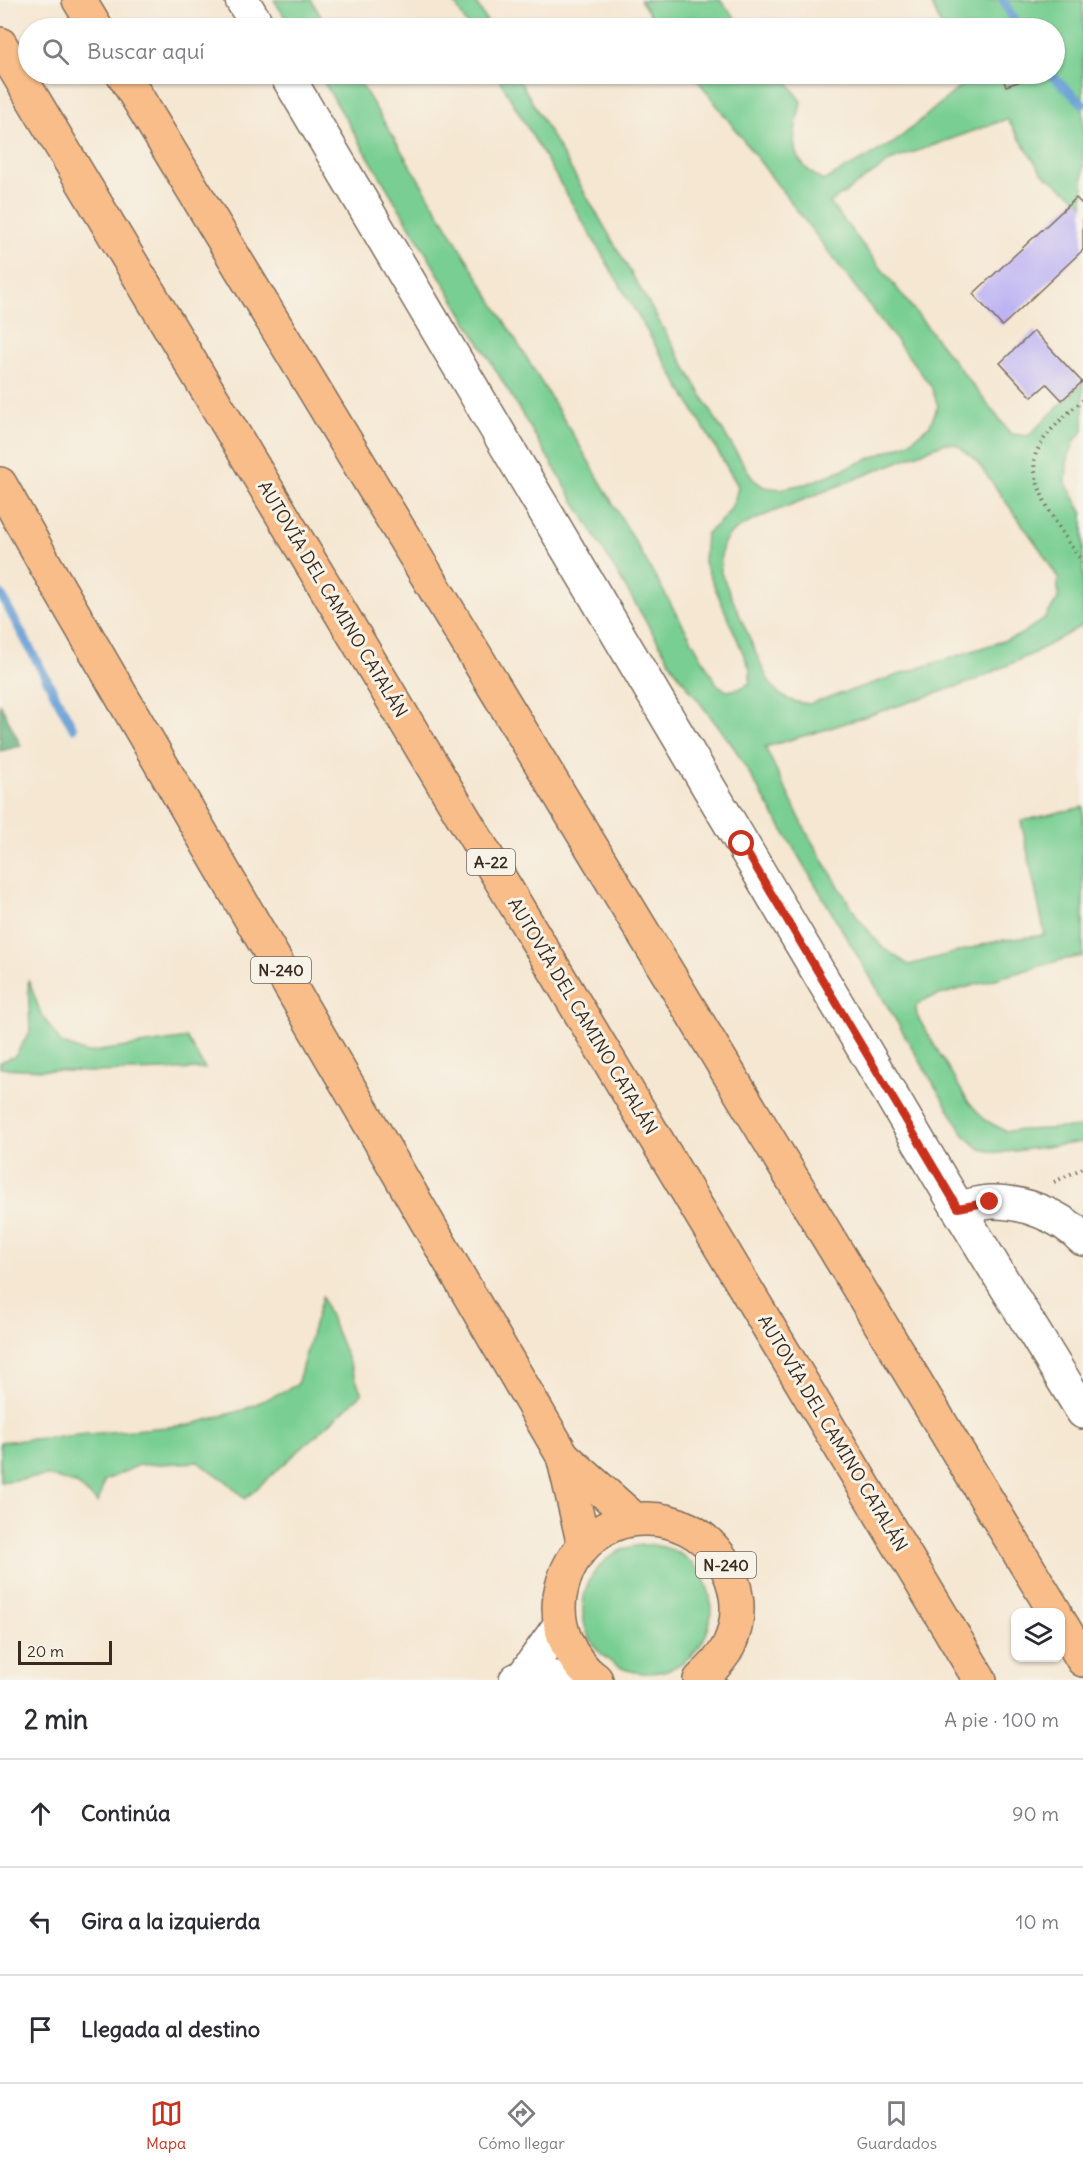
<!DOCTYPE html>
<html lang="es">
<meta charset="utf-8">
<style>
body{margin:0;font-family:Delius,sans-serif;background:#f7f7f7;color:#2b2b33}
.controls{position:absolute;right:18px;bottom:18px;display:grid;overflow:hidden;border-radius:12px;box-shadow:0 2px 4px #0004}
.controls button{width:54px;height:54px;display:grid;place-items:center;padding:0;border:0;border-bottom:2px solid #e1e1e2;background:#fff;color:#2b2b33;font:30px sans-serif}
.scale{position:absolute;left:18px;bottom:15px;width:94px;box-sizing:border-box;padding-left:6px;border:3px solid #3b2a1e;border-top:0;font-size:16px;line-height:21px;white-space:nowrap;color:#3b2a1e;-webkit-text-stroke:4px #f7f3e8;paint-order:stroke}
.stop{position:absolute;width:18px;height:18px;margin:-14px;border:4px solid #c8321e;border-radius:50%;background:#fff}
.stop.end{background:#c8321e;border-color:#fff;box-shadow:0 2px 6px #0008}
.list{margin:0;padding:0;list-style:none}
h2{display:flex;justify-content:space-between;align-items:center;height:78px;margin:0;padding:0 24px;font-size:26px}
h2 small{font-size:20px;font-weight:400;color:#7c7c81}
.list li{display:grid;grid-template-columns:39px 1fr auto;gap:18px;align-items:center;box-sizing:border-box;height:108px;padding:0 24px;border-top:2px solid #e1e1e2}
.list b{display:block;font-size:22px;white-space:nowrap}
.list em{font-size:20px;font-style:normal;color:#7c7c81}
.icon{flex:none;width:33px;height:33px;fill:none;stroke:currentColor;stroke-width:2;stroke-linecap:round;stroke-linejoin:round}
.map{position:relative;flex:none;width:1083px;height:1680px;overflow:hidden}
.search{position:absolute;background:#fff;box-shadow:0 2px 4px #0004;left:18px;right:18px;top:18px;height:66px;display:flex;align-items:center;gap:15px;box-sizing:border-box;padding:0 21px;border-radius:33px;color:#7c7c81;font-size:22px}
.sheet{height:402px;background:#fff}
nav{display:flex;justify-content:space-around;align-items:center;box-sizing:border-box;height:84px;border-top:2px solid #e1e1e2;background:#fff;font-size:16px;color:#7c7c81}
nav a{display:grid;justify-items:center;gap:3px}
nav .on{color:#c8321e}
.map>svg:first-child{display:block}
.green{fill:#79cf93;stroke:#5a7c58;stroke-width:1.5;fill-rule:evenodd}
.forest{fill:#62b27d;stroke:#4e6e4e;stroke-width:1.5}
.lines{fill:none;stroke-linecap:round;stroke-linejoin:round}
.stream{stroke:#669ed5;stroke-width:9}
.building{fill:#bdb4f4}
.tertiary-casing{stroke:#7c6c5d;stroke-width:36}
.trunk-casing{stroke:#7c6c5d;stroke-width:36}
.motorway-casing{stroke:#7c6c5d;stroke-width:36}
.path{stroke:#7c6c5d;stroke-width:4;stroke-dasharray:1.5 4.5;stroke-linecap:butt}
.tertiary{stroke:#fff;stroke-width:33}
.trunk{stroke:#f9bd89;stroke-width:33}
.motorway{stroke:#f9bd89;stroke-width:33}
.route{stroke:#c8321e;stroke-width:8}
.labels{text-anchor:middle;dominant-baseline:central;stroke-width:6;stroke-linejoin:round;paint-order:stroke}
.shield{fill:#f7f3e8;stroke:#73665b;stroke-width:1.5}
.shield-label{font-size:16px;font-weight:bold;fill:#3b2a1e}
.street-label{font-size:18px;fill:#3b2a1e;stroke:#f7f3e8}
</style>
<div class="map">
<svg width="1083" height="1680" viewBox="0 0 1083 1680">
<rect width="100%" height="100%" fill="#f7f3e8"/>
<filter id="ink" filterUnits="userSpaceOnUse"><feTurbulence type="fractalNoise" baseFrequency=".0167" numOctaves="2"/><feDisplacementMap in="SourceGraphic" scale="12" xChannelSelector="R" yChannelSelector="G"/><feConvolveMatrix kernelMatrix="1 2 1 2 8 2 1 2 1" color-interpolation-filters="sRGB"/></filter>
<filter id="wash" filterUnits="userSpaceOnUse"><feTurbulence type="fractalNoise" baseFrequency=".008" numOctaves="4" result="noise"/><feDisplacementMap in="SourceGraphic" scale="24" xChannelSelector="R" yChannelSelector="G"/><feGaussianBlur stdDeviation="1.35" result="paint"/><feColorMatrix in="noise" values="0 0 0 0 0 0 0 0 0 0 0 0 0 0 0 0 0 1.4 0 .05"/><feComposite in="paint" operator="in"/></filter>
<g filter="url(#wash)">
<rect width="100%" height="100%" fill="#f5e7d2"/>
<!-- green -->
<g class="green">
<polygon points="274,0 311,0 328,28 292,28"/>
<polygon points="453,0 474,0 491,28 469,28"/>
<polygon points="640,0 720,0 744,28 659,28"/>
<path d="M930,0H1083V205L1076,198L1042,173L1007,119L892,160L830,203L1011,434L1028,436L1083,383V431L1075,440L1067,462L1066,483L1083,514V625L1034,653L971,682L824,730L765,747L809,837L858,918L882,947L909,965L997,941L1045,935L1021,821L1083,807V956L1061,960L926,999L916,1006L917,1016L967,1100L985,1120L1005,1131L1083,1127V1142L999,1153L980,1149L964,1135L733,746L675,670L319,74H355L581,448L717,684L727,691L739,689L750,683V669L704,562L706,534C724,519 734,511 738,486L496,74H516L719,425L753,479L764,487L780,489L809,483L908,443L930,425L938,406L931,386L693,74H783L801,102C793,142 785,157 823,181L895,142L968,80L965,74H1054V28H942ZM945,443L957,445L975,459L1040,549L1058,578V599L1045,618L1018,636L809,704C787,702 777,696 766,676L721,573C718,533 731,532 763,516Z"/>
<polygon points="28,979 41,1014 61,1043 86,1053 187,1038 205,1069 90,1072 0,1068 0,1062 15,1056 30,1032"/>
<polygon points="322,1297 362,1394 245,1499 226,1481 198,1462 139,1465 104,1481 98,1503 76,1484 48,1476 0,1482 0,1442 189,1425 243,1410 297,1385"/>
<circle cx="647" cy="1609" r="64"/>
</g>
<!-- forest -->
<polygon class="forest" points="0,703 21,746 0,751"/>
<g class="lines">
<!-- stream -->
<g class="stream">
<polyline points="1003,0 1019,28"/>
<polyline points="1050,74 1083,104"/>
<polyline points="0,593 73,728"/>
</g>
</g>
<g id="blocks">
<!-- building -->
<g class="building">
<polygon points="1001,74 1022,74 1024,80 1006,86"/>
<polygon points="1076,198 1083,205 1083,250 1002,326 973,294"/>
<polygon points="1034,331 1082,382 1062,400 1047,384 1032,397 1000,363"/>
</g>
</g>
</g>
<g filter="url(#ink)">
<use href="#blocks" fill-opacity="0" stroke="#7c6c5d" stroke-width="1.5"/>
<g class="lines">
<defs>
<g id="tertiary">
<polyline points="242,0 259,28"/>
<polyline points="286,74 958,1208 1083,1412"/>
<path d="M958,1208C968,1206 980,1203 990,1202C1023,1201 1061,1216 1083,1239"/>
<polyline points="523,1677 560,1625"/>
<polyline points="516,1680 523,1677 595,1679"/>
</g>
<g id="trunk">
<polyline points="0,484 46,566 563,1456 584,1545"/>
<polyline points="563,1456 634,1519"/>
<path d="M596,1680C571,1661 555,1628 560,1596C564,1572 574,1553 592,1538C606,1526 624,1519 643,1519C708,1516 757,1584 729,1645C722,1659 711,1670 700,1680"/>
</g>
<g id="motorway">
<polyline points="79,0 96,28"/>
<polyline points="0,44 980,1680"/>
<polyline points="123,74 1055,1612"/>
<polyline points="1060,1622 1083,1660"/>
</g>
</defs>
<!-- tertiary casing -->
<use href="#tertiary" class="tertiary-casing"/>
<!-- trunk casing -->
<use href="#trunk" class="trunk-casing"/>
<!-- motorway casing -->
<use href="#motorway" class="motorway-casing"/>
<!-- path -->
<g class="path">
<path d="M1083,400C1066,415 1047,430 1037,451C1023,478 1066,541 1083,562"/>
<polyline points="1054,1182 1083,1168"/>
</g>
<!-- tertiary -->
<use href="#tertiary" class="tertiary"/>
<!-- trunk -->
<use href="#trunk" class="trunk"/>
<!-- motorway -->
<use href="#motorway" class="motorway"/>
</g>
</g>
<g class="lines" filter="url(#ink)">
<!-- route -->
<polyline class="route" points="742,844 958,1208 990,1202"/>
</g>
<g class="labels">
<!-- shield labels -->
<g class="shield">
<rect x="467" y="849" width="48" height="26" rx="4.5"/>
<rect x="251" y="957" width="60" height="26" rx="4.5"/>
<rect x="696" y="1552" width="60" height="26" rx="4.5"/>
</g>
<g class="shield-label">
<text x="491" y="862">A-22</text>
<text x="281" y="970">N-240</text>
<text x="726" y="1565">N-240</text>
</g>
<!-- street labels -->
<g class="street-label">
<text transform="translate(333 599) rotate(59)">AUTOVÍA DEL CAMINO CATALÁN</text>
<text transform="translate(583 1016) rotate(59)">AUTOVÍA DEL CAMINO CATALÁN</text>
<text transform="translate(833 1433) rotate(59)">AUTOVÍA DEL CAMINO CATALÁN</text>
</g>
</g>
</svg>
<div class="controls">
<button><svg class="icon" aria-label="layers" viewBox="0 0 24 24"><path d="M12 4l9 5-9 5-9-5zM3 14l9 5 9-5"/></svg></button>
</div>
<div class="scale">20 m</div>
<div class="stop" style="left:742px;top:844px"></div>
<div class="stop end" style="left:990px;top:1202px"></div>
<div class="search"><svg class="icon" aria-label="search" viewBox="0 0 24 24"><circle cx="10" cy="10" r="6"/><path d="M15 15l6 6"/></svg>Buscar aquí</div>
</div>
<section class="sheet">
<h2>2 min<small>A pie · 100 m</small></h2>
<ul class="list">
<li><svg class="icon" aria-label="ahead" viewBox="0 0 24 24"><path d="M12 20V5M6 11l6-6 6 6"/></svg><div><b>Continúa</b></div><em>90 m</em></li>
<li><svg class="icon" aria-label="left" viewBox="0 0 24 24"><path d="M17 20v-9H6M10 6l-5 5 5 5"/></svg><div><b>Gira a la izquierda</b></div><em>10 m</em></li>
<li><svg class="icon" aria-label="arrive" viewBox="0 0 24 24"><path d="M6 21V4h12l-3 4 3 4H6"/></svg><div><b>Llegada al destino</b></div></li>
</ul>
</section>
<nav>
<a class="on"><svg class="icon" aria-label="map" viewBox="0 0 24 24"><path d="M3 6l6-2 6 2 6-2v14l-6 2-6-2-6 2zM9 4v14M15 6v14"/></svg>Mapa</a>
<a><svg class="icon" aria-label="directions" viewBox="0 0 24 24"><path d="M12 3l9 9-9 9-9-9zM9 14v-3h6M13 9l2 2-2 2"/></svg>Cómo llegar</a>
<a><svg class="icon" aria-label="saved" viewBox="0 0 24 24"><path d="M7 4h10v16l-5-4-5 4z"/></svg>Guardados</a>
</nav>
